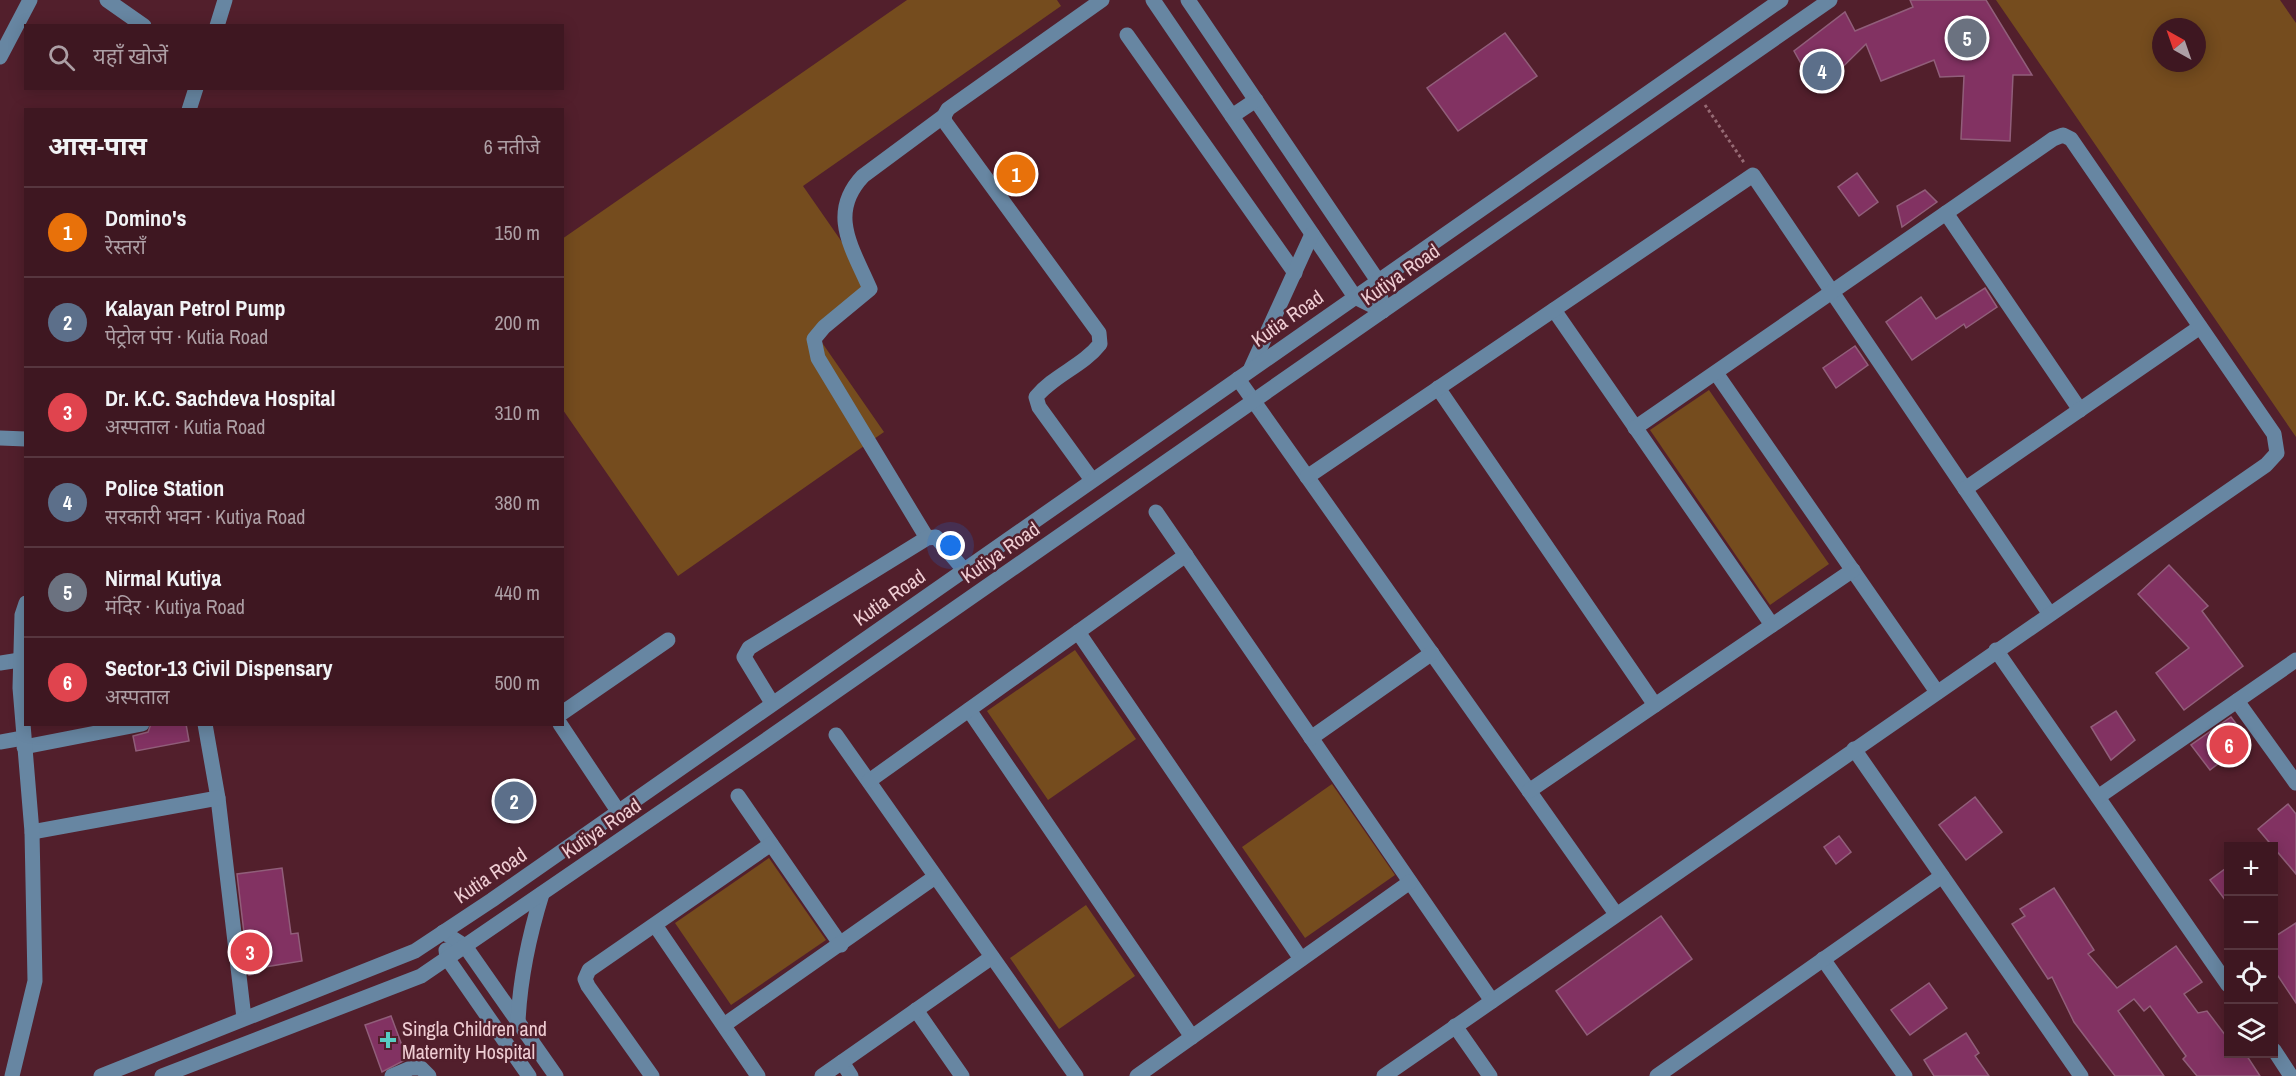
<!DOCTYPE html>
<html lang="hi">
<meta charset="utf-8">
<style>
body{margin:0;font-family:"Archivo Narrow","Noto Sans Devanagari",sans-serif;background:#45202a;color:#f1f3f6}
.controls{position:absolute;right:18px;bottom:18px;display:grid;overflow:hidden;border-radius:0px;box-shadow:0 3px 15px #0003}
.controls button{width:54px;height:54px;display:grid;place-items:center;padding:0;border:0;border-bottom:2px solid #57363f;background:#3e1721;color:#f1f3f6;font:30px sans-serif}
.compass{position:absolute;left:2152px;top:18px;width:54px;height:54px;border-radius:50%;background:#3e1721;box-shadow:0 3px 15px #0003;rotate:320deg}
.you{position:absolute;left:951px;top:546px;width:21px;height:21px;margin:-15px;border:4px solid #fff;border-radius:50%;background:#1a73e8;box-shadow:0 0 0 9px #1a73e833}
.badge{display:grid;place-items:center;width:39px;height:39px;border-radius:50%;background:#ea580c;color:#fff;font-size:20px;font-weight:700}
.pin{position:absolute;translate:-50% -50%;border:3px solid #fff;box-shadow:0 2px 6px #0006}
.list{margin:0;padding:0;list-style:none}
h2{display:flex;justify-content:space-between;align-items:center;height:78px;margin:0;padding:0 24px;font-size:26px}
h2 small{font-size:20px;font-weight:400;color:#ad9fa5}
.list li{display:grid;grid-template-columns:39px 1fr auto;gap:18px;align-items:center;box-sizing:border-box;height:90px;padding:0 24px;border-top:2px solid #57363f}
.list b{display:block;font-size:22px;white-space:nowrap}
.list p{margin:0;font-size:20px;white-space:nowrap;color:#ad9fa5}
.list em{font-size:20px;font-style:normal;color:#ad9fa5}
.icon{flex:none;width:33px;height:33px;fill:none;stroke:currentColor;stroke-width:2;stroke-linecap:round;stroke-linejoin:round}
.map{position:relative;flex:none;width:2296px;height:1076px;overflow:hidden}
.search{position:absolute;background:#3e1721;box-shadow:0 3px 15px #0003;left:24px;top:24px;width:540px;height:66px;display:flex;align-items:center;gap:15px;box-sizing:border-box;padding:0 21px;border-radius:0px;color:#ad9fa5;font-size:22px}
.panel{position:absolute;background:#3e1721;box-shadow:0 3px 15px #0003;left:24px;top:108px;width:540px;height:618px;border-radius:0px}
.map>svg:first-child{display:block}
.green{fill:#754c1e;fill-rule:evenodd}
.building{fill:#823262;stroke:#915e7a;stroke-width:1.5}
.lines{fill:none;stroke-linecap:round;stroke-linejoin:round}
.path{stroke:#966a74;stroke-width:3;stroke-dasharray:3 3;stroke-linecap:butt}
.minor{stroke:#6786a2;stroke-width:15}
.poi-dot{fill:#57cec2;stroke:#521f2c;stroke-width:2}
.labels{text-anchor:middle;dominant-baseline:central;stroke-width:5;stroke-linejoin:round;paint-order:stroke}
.street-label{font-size:20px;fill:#efcdd3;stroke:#521f2c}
.poi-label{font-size:20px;fill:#efcdd3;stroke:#521f2c;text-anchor:start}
</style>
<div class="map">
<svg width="2296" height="1076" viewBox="0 0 2296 1076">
<rect width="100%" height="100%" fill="#521f2c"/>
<!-- green -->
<g class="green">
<polygon points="907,0 1057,0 1061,6 803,186 876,291 816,334 884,432 678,576 563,410 562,239"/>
<path d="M1996,0H2280L2296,23V437ZM2161,27H2197V63H2161Z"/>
<polygon points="1709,390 1829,564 1770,605 1650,430"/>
<polygon points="1075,650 1136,739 1048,800 987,711"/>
<polygon points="1332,784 1395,875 1305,938 1242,847"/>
<polygon points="769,858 826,940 731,1005 675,923"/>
<polygon points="1086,905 1135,976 1059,1029 1010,958"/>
</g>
<!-- building -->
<g class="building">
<polygon points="1910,0 1986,0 2032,75 2013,75 2010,141 1961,139 1964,76 1940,77 1934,60 1881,81 1866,44 1817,92 1794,51 1845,12 1855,31 1913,7"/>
<polygon points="1505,33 1537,76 1458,131 1427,88"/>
<polygon points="1857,173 1878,202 1859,216 1838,187"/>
<polygon points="1925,190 1937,202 1902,227 1897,206"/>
<polygon points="1985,288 1997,307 1966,328 1964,324 1912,360 1886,322 1921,297 1936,319"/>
<polygon points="1855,346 1868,365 1836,388 1823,368"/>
<polygon points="2169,565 2208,606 2202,611 2243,666 2184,710 2156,673 2189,648 2138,594"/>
<polygon points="2116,711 2135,740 2111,760 2091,727"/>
<polygon points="2231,717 2247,738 2235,747 2236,750 2210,770 2191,745"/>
<polygon points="151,724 186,724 189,741 136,751 133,736 148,732"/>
<polygon points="1975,797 2002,832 1966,860 1939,825"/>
<polygon points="2288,804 2296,814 2296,874 2258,829"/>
<polygon points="1839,836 1851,852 1836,864 1824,847"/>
<polygon points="2229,866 2229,905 2210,880"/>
<polygon points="282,868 291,934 298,933 302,961 259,968 259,973 249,975 237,874"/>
<polygon points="2054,888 2094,950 2088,954 2117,988 2176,946 2202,982 2184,994 2198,1013 2207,1011 2229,1040 2229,1053 2245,1053 2260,1076 2197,1076 2183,1059 2186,1056 2150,1006 2144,1011 2134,999 2118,1011 2164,1076 2115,1076 2074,1022 2052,977 2048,979 2012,924 2025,916 2020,909"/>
<polygon points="1661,916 1692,959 1587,1035 1556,991"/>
<polygon points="2296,923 2296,1003 2274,970 2274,937"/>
<polygon points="1929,983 1947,1008 1910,1035 1891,1010"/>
<polygon points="391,1016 407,1059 382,1072 365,1025"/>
<polygon points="1966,1033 1979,1053 1975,1056 1989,1076 1934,1076 1924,1060"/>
</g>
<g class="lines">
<!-- path -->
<polyline class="path" points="1705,105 1745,164"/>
<!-- minor -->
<g class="minor">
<polyline points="107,0 144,26"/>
<polyline points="1153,0 1355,297 1383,311"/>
<polyline points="1188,0 1378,281 1383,311"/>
<polyline points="217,26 225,0"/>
<polyline points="1127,35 1295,273"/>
<polyline points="0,57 30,0"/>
<polyline points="189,110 196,88"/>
<path d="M944,116L945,122L1099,333L1100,344C1083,366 1054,375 1036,397L1039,407L1092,480"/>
<polyline points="1232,116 1256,100"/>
<polyline points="1946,213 2080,410"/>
<polyline points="1554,310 1772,625"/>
<polyline points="1251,368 1312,234"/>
<polyline points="1716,373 1937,692"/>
<polyline points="1238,379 1616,914"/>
<polyline points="1438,388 1655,705"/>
<polyline points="0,438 26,439"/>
<polyline points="1307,477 1753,175 2049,613"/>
<polyline points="1965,489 2200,327"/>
<polyline points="1156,512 1492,1001"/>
<path d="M927,538L818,358L814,339L824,327L870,289C853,249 827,214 863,176L944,116L948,109L1102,0"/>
<polyline points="1078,632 1301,959"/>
<polyline points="1996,650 2228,985"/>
<polyline points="0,663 26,659"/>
<polyline points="2237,701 2296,783"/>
<polyline points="772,703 744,657 749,648 927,538 936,537 964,570"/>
<polyline points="969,710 1192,1037"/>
<polyline points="562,713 668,640"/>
<polyline points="205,724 218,798 244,1018"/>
<polyline points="560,724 618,811"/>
<polyline points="836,735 1076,1076"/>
<polyline points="1311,738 1432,653"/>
<polyline points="0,742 23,738"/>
<polyline points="24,747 142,724"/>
<polyline points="1854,749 2081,1076"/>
<polyline points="869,781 1186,555"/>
<polyline points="1529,791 1853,570"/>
<polyline points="738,796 841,945"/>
<polyline points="2098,797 2296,660"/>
<polyline points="32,832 218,798"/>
<polyline points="655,925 758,1076"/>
<polyline points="443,932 465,946 556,1076"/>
<polyline points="446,950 447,958 529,1076"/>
<polyline points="1823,959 1905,1076"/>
<polyline points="916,1010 962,1076"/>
<path d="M518,1022C520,978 529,936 542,894"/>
<polyline points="724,1025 935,877"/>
<polyline points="1455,1026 1490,1076"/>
<polyline points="2274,1050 2291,1076"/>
<polyline points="842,1062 851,1076"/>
<polyline points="12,1076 35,981 32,832 20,688 22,615 26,603"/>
<polyline points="101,1076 415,951 492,900 1781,0"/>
<polyline points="162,1076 421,976 753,749 1830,0"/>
<polyline points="392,1076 411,1068 421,1068 429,1076"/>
<polyline points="652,1076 588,986 585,979 589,970 771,844"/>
<polyline points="822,1076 992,957"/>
<polyline points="1137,1076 1410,882"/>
<polyline points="1384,1076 2266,465 2277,453 2274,434 2071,139 2063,135 2053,139 1635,428"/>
<polyline points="1657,1076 1942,876"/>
</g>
</g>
<!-- markers -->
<path class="poi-dot" d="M385 1031h6v6h6v6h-6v6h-6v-6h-6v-6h6z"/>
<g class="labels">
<!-- street labels -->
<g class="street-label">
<text transform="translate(1400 274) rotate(-35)">Kutiya Road</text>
<text transform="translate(1287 318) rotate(-35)">Kutia Road</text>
<text transform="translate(1000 552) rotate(-35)">Kutiya Road</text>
<text transform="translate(889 597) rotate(-35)">Kutia Road</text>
<text transform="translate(601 828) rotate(-34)">Kutiya Road</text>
<text transform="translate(490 875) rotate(-34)">Kutia Road</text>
</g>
<!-- poi labels -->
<g class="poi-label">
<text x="402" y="1028">Singla Children and<tspan x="402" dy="23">Maternity Hospital</tspan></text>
</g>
</g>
</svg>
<div class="controls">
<button>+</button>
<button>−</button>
<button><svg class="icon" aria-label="locate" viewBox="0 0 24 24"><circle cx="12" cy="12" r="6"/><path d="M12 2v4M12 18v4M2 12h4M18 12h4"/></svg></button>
<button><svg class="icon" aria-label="layers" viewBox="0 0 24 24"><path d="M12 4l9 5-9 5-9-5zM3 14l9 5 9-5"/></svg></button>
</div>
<svg class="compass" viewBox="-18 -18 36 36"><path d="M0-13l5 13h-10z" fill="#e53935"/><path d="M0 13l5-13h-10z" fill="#ad9fa5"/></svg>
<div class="you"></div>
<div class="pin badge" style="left:1016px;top:174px;background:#e8710a">1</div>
<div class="pin badge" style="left:514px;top:801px;background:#5c6f8a">2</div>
<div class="pin badge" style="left:250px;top:952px;background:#e0444e">3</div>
<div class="pin badge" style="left:1822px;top:71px;background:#5c6f8a">4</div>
<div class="pin badge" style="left:1967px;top:38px;background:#6b7280">5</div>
<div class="pin badge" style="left:2229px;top:745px;background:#e0444e">6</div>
<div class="search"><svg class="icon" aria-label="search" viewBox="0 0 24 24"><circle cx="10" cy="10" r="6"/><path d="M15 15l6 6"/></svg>यहाँ खोजें</div>
<section class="panel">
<h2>आस-पास<small>6 नतीजे</small></h2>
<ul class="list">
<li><span class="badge" style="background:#e8710a">1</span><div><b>Domino's</b><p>रेस्तराँ</p></div><em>150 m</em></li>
<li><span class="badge" style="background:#5c6f8a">2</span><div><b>Kalayan Petrol Pump</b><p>पेट्रोल पंप · Kutia Road</p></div><em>200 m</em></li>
<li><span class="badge" style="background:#e0444e">3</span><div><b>Dr. K.C. Sachdeva Hospital</b><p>अस्पताल · Kutia Road</p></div><em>310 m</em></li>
<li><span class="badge" style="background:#5c6f8a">4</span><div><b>Police Station</b><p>सरकारी भवन · Kutiya Road</p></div><em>380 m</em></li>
<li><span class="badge" style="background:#6b7280">5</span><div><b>Nirmal Kutiya</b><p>मंदिर · Kutiya Road</p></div><em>440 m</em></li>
<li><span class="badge" style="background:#e0444e">6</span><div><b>Sector-13 Civil Dispensary</b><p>अस्पताल</p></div><em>500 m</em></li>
</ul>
</section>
</div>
